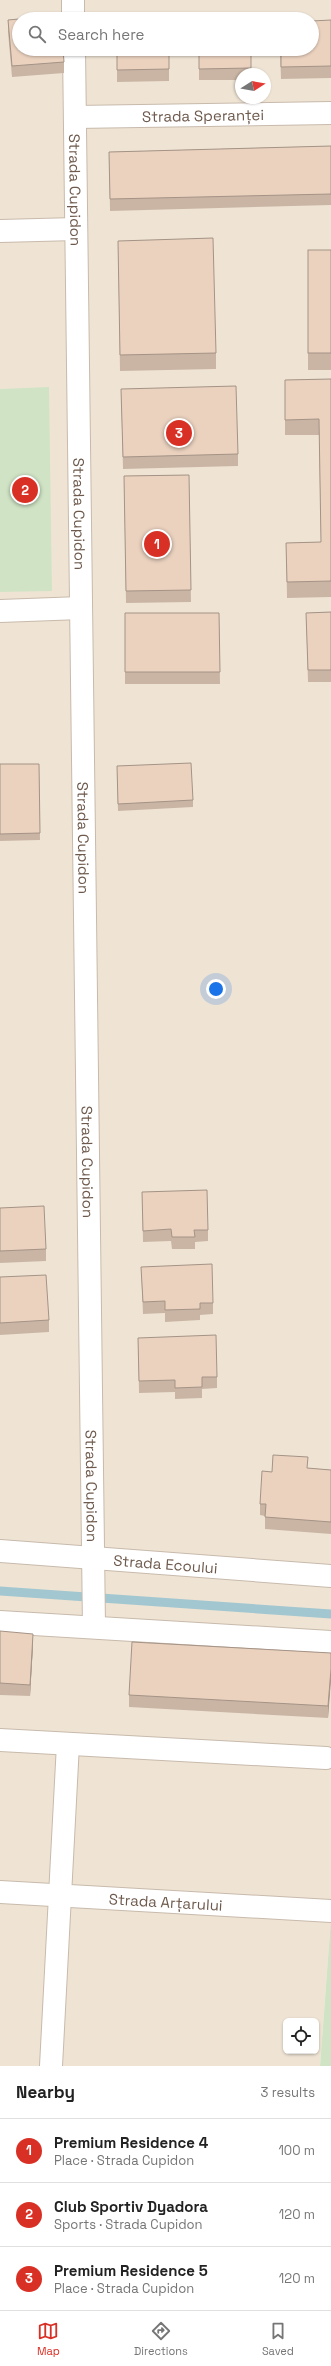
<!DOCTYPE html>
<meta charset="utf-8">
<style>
body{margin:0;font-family:"Space Grotesk",sans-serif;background:#f2f2f2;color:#222}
.controls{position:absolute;right:12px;bottom:12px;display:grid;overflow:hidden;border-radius:6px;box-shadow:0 1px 3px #0004}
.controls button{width:36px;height:36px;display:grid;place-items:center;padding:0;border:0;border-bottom:1px solid #e0e0e0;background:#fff;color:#222;font:20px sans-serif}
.compass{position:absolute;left:235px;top:68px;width:36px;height:36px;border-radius:50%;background:#fff;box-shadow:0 1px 3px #0004;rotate:79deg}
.you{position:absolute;left:216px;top:989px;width:14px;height:14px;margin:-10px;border:3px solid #fff;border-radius:50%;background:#1a73e8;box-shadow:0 0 0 6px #1a73e833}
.badge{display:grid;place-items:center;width:26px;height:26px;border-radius:50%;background:#d93025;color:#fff;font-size:13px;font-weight:700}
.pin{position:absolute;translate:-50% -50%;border:2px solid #fff;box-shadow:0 1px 4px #0006}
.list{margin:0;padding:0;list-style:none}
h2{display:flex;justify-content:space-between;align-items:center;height:52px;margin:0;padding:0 16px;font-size:17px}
h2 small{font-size:13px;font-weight:400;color:#767676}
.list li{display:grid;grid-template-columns:26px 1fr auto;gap:12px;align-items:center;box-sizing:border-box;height:64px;padding:0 16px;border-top:1px solid #e0e0e0}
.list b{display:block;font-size:15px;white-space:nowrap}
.list p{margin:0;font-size:13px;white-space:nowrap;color:#767676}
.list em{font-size:13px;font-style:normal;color:#767676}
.icon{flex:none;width:22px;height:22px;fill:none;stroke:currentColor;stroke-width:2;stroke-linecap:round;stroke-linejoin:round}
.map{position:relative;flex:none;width:331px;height:2066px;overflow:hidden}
.search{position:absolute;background:#fff;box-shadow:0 1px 3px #0004;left:12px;right:12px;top:12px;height:44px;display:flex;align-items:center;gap:10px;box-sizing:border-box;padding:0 14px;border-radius:22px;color:#767676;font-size:15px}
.sheet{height:244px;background:#fff}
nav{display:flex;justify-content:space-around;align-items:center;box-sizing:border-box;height:56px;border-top:1px solid #e0e0e0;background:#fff;font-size:11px;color:#767676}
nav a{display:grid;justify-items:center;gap:2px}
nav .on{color:#d93025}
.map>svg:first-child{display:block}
.residential{fill:#efe4d4;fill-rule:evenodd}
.green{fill:#d0e4c5}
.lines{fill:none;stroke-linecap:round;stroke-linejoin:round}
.stream{stroke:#a3c7d0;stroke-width:9}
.minor-casing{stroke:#c8baac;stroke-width:24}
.minor{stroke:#fff;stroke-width:22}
.wall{fill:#cab5a4}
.shaded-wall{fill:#a49386}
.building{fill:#ebd2bf;stroke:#a49386}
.labels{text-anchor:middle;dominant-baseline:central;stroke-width:3.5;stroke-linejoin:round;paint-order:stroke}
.street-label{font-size:15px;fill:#6e5a4d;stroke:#fcf6ea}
</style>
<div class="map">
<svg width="331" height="2066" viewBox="0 0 331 2066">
<rect width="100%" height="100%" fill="#f9f2e4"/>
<!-- residential -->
<path class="residential" d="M0,0H331V1918L320,2066H0ZM19,19H312V49H19ZM241,74H265V98H241ZM286,2021H316V2051H286Z"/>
<!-- green -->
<g class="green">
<polygon points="49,387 52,591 0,592 0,389"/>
<polygon points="331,1918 331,2066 320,2066"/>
</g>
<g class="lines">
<!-- stream -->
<polyline class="stream" points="0,1591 331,1614"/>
<defs>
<g id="minor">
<polyline points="73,0 73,19"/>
<path id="s1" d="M74,49L94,1627"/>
<path id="s2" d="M75,117L331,113"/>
<polyline points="0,231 76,229"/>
<polyline points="0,611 81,608"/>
<path id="s3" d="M0,1551L331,1576"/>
<polyline points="0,1622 331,1642"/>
<polyline points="0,1740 326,1758"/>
<path id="s4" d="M0,1892L331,1911"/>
<polyline points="51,2066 68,1744"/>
</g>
</defs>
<!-- minor casing -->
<use href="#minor" class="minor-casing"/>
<!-- minor -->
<use href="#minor" class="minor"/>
</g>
<!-- wall -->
<g class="wall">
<polygon points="8,20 64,62 64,73 12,77 8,32"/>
<polygon points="331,20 331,78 281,79 280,49"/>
<polygon points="117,49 169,49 169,81 117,82"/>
<polygon points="199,49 251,49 251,74 241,74 241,80 199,80"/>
<polygon points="331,146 331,205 110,211 109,152"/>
<polygon points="118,241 216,353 216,369 120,371"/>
<rect x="308" y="250" width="23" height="120"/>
<polygon points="331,379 331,597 287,598 286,543 321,542 319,435 285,435 285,380"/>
<polygon points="121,389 238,454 238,466 123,469"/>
<polygon points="189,475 191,602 126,603 124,476"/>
<polygon points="331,612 331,682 308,682 306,613"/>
<polygon points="125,613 219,613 220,684 125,684"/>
<polygon points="0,764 39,764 40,840 0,841"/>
<polygon points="117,773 193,800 193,807 118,811"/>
<polygon points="142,1192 208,1230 208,1241 195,1242 195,1249 172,1249 171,1241 143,1242"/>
<polygon points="0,1208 46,1249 46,1261 0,1263"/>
<polygon points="141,1267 213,1303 213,1314 200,1315 200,1320 165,1322 165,1313 143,1314"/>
<polygon points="0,1277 49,1320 49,1332 0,1335"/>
<polygon points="138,1338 217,1377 217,1388 202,1389 202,1398 175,1399 175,1392 139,1393"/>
<polygon points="308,1468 331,1470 331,1534 265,1529 265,1516 260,1515 260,1504 272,1472"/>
<polygon points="0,1631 33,1645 30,1696 0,1695"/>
<polygon points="331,1653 328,1718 129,1707 129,1695"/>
</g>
<!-- shaded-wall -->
<g class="shaded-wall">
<polygon points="33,1634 33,1645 30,1696 30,1685"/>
<polygon points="331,1669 331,1680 328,1718 328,1706"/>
</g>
<!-- building -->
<g class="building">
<polygon points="60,16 60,19 19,19"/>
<polygon points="19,19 19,49 63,49 64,62 12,66 8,20"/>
<polygon points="331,20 331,66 281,67 281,49 312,49 312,21"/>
<polygon points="117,49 169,49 169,69 117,70"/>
<polygon points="199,49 251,49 251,68 199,69"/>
<polygon points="331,146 331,194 110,199 109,152"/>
<polygon points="213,238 216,353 120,355 118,241"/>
<rect x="308" y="250" width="23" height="103"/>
<polygon points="331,379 331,581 287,582 286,543 321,542 319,419 285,420 285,380"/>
<polygon points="236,386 238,454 123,457 121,389"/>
<polygon points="189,475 191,590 126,591 124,476"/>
<polygon points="331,612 331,670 308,670 306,613"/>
<polygon points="125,613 219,613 220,672 125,672"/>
<polygon points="191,763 193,800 118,804 117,766"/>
<polygon points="0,764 39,764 40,833 0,834"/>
<polygon points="207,1190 208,1230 194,1230 195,1237 172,1237 171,1229 143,1231 142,1192"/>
<polygon points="44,1206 46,1249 0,1251 0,1208"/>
<polygon points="212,1264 213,1303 200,1303 200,1309 165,1310 165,1301 143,1302 141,1267"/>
<polygon points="46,1275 49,1320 0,1323 0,1277"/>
<polygon points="216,1335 217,1377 202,1377 202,1387 175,1388 175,1380 139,1381 138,1338"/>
<polygon points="273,1455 308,1457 307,1468 331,1470 331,1522 265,1517 266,1504 260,1504 262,1471 272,1472"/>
<polygon points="0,1631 33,1634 30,1685 0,1683"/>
<polygon points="132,1642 331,1653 331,1669 328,1706 129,1695"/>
</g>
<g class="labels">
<!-- street labels -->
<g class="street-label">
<text stroke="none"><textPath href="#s2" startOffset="128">Strada Speranței</textPath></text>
<text stroke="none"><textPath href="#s1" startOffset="141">Strada Cupidon</textPath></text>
<text stroke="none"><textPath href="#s1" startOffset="465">Strada Cupidon</textPath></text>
<text stroke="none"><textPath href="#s1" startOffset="789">Strada Cupidon</textPath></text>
<text stroke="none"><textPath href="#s1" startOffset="1113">Strada Cupidon</textPath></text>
<text stroke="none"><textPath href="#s1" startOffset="1437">Strada Cupidon</textPath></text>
<text stroke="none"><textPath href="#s3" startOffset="166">Strada Ecoului</textPath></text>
<text stroke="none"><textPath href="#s4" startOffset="166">Strada Arțarului</textPath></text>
</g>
</g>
</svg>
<div class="controls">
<button><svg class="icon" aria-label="locate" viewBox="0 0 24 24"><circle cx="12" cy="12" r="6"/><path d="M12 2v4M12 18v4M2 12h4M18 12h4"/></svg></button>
</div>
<svg class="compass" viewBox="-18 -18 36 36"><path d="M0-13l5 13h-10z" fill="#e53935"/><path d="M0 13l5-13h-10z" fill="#767676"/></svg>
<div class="you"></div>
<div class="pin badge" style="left:157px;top:544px">1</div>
<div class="pin badge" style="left:25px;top:490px">2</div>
<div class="pin badge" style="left:179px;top:433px">3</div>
<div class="search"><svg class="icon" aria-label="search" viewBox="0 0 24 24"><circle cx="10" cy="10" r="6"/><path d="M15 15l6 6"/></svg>Search here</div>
</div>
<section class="sheet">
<h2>Nearby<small>3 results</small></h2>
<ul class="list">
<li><span class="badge">1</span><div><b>Premium Residence 4</b><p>Place · Strada Cupidon</p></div><em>100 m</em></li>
<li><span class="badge">2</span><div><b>Club Sportiv Dyadora</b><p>Sports · Strada Cupidon</p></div><em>120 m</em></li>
<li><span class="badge">3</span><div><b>Premium Residence 5</b><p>Place · Strada Cupidon</p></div><em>120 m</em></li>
</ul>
</section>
<nav>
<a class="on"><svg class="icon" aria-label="map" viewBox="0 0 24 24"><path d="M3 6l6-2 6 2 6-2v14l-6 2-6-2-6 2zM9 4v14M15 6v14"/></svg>Map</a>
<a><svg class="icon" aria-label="directions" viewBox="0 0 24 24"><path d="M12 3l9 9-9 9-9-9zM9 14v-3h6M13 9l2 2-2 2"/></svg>Directions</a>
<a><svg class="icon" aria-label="saved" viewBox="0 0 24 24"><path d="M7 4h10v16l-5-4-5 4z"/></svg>Saved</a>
</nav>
